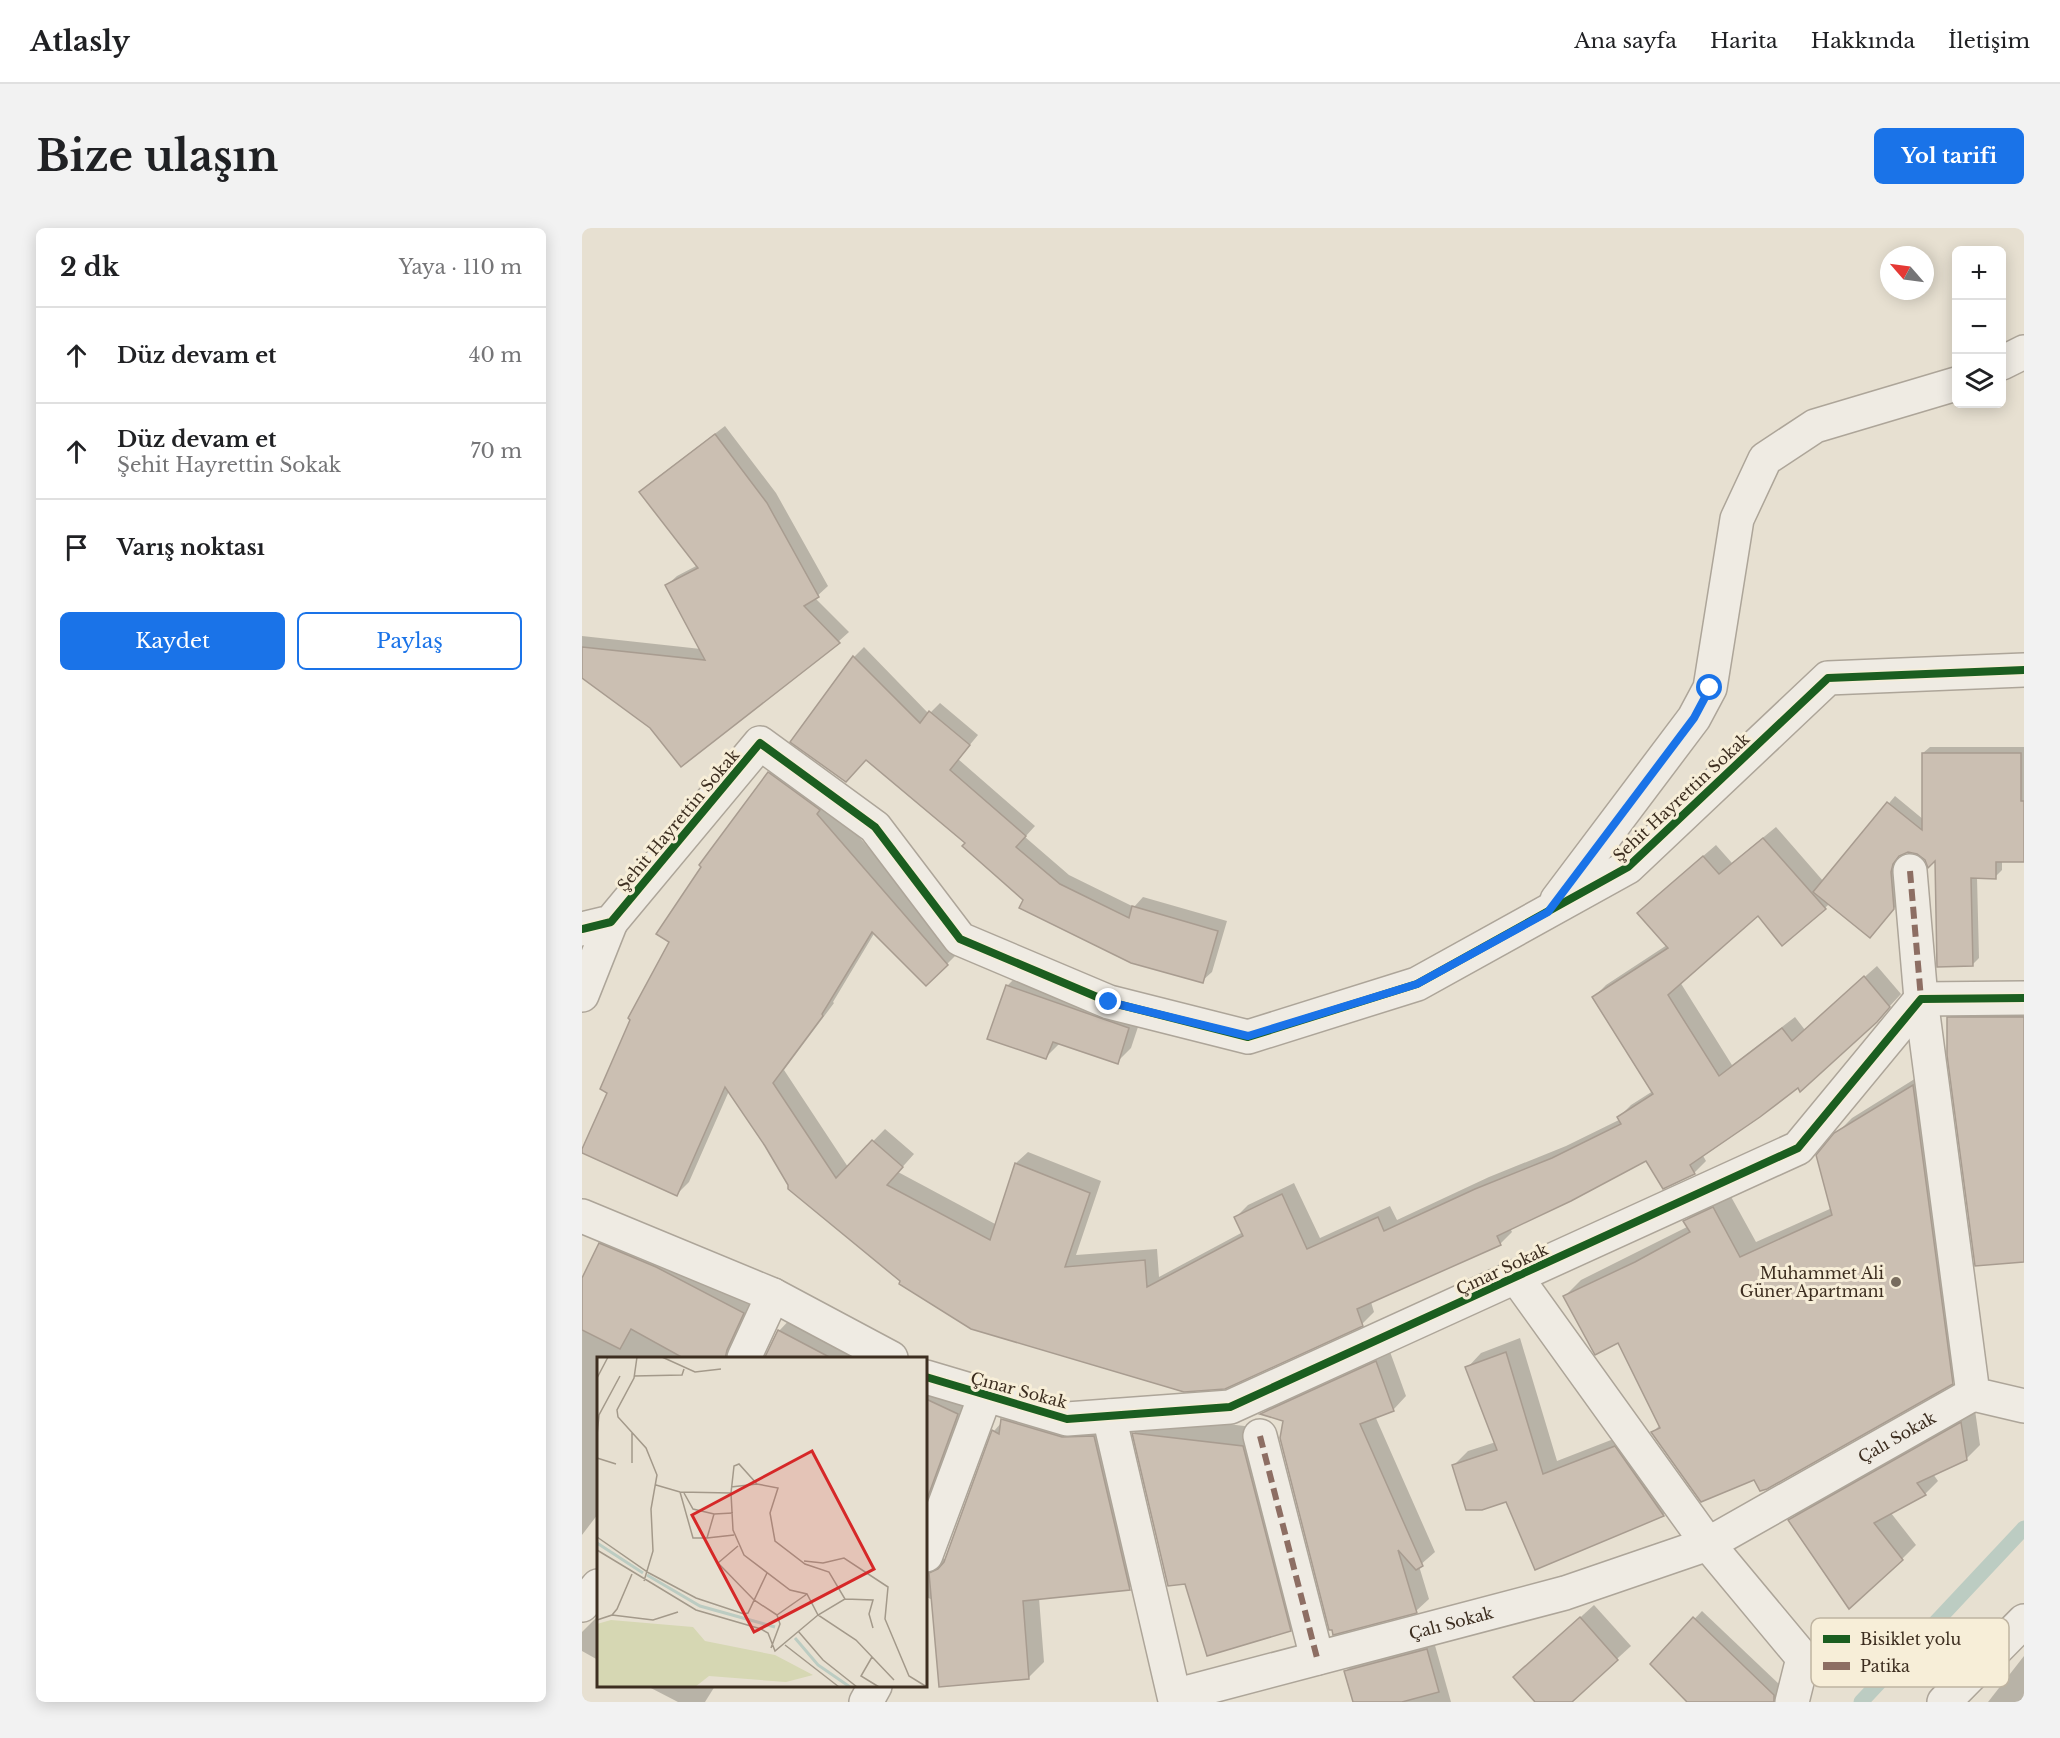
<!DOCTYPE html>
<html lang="tr">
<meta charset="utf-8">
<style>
body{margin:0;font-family:"Libre Baskerville",serif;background:#f2f2f2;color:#202124}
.controls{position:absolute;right:18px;top:18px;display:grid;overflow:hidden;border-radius:9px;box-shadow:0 3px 15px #0003}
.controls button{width:54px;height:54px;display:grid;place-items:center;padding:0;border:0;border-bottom:2px solid #e0e0e0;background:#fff;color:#202124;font:30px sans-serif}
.compass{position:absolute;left:1298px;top:18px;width:54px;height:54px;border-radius:50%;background:#fff;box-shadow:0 3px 15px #0003;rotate:298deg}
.stop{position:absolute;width:18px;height:18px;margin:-14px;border:4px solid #1a73e8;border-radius:50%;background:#fff}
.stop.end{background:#1a73e8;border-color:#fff;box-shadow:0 2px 6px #0008}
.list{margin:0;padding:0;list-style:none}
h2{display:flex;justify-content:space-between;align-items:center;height:78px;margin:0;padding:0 24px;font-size:26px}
h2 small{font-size:20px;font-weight:400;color:#757577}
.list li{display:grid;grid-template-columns:39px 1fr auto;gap:18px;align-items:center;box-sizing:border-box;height:96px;padding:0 24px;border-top:2px solid #e0e0e0}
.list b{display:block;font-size:22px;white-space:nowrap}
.list p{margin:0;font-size:20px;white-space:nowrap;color:#757577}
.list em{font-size:20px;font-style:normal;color:#757577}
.actions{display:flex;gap:12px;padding:18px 24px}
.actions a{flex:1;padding:14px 0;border:2px solid #1a73e8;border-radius:9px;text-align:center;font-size:21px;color:#1a73e8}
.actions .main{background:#1a73e8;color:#fff}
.icon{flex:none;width:33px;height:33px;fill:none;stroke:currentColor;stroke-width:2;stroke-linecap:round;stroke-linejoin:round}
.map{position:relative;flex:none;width:1442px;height:1474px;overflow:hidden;border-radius:9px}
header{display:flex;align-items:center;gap:36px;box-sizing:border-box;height:84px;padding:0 30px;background:#fff;border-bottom:2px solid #e0e0e0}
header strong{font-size:28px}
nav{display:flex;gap:33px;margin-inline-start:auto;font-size:21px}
.intro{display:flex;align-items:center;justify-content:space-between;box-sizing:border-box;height:144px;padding:0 36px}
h1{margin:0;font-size:42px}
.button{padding:15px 27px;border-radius:9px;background:#1a73e8;color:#fff;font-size:21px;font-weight:700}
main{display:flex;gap:36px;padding:0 36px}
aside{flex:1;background:#fff;border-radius:9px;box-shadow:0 3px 15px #0003}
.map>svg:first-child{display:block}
.shadow{fill:#0003}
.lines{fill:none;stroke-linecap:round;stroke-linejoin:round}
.stream{stroke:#bcccc2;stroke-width:15}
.building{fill:#cbbfb2;stroke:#a89c90;stroke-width:1.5}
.pedestrian-casing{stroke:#ada599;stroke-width:36}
.minor-casing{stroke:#ada599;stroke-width:36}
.tertiary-casing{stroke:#ada599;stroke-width:36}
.pedestrian{stroke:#efebe3;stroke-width:33}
.minor{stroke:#efebe3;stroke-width:33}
.tertiary{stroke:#efebe3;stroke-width:33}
.quiet{stroke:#8d6e63;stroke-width:6;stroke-dasharray:12 6;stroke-linecap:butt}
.cycleway-casing{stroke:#f7eed8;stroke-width:11}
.cycleway{stroke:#1b5e20;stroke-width:8}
.route{stroke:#1a73e8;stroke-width:8}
.poi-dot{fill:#786c5e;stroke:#f7eed8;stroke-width:2}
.labels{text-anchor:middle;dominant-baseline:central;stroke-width:6;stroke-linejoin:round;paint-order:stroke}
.street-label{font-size:16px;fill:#3d2e20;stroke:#f7eed8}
.poi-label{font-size:16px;fill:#3d2e20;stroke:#f7eed8;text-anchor:end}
.inset-river{fill:none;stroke:#bcccc2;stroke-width:3}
.inset-road{fill:none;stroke:#a3998a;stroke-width:1.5}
.view{fill:#d62828;fill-opacity:0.15;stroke:#d62828;stroke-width:3}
.inset-edge{fill:none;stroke:#3d2e20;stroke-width:3}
.key{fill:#f7eed8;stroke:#bfb4a1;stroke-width:1.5}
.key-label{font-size:16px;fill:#3d2e20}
</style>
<header>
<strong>Atlasly</strong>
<nav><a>Ana sayfa</a><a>Harita</a><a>Hakkında</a><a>İletişim</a></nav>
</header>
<div class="intro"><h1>Bize ulaşın</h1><a class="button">Yol tarifi</a></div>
<main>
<aside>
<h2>2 dk<small>Yaya · 110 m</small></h2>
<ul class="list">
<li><svg class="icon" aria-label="ahead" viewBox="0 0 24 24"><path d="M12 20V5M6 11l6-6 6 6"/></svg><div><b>Düz devam et</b></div><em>40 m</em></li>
<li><svg class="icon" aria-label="ahead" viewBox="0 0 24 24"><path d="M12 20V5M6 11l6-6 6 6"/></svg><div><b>Düz devam et</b><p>Şehit Hayrettin Sokak</p></div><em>70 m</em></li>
<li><svg class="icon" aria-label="arrive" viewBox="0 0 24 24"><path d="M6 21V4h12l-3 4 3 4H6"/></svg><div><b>Varış noktası</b></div></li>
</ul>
<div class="actions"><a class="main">Kaydet</a><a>Paylaş</a></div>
</aside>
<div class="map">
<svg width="1442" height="1474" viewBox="0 0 1442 1474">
<rect width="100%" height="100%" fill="#e7e0d1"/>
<!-- shadow -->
<g class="shadow">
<polygon points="143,198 194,265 246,358 233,370 267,404 257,413 99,537 69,499 0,449 0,408 119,421 85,357 95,348 116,337 59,264 68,255"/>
<polygon points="282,419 347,486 358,475 396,507 376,531 453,598 443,609 487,647 552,679 561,669 645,693 630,744 620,753 443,672 385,614 284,530 210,514 272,429"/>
<polygon points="1348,519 1442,519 1442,632 1420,632 1420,642 1413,649 1395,649 1397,730 1390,737 1355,630 1344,631 1336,624 1326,623 1317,627 1315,636 1318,673 1294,702 1248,675 1243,680 1176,686 1098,754 1150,837 1213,789 1223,802 1295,738 1319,766 1294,793 1217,858 1120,926 1124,933 1112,945 1064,931 928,1000 930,1004 918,1016 789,1074 792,1084 780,1096 320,1052 184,918 147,863 107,954 95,966 187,545 199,533 246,573 377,724 365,736 293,704 251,774 252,775 202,842 266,939 303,901 332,926 316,944 415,997 434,935 446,924 519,953 494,1027 575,1021 577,1049 661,1004 654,989 666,977 712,955 738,1010 808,978 815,992 907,949 984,918 1039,891 1037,889 1049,877 1071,863 1012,769 1024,757 1085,717 1069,673 1134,617 1150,635 1194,599 1242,654 1313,568 1342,592 1341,525"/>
<polygon points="439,744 560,787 549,820 535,834 478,815 464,829 425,758"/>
<polygon points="1384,773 1442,773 1442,1032 1367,790"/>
<polygon points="1347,842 1386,1139 1370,1155 1172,1250 1071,1204 1078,1197 1037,1113 983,1068 999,1052 1107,998 1103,993 1119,977 1147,965 1174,1014 1250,980 1254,906 1270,890"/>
<polygon points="32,1002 175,1070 152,1130 16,1130 16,1286 0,1307 0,1054 18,1016"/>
<polygon points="212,1087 272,1122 266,1130 184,1130 197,1103"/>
<polygon points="938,1110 975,1233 1047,1205 1096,1272 1082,1286 954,1340 925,1273 872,1237 886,1223 914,1214 885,1140 899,1125"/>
<polygon points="807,1121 824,1168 812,1181 793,1188 853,1324 837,1338 847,1371 834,1383 703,1192 681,1185 693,1173"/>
<polygon points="356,1154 391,1171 344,1298 344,1166"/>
<polygon points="436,1176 528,1193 563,1345 547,1360 457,1370 462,1434 447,1449 351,1372 344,1369 344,1321 354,1330 363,1331 412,1203"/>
<polygon points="1393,1182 1398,1217 1384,1231 1351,1246 1356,1253 1343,1266 1309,1285 1334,1317 1320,1331 1208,1292 1222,1279"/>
<polygon points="570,1187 679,1200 726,1384 708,1402 604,1354 552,1205"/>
<polygon points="1012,1377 1049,1418 988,1474 955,1474 933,1449"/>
<polygon points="1120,1383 1200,1459 1199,1466 1191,1474 1108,1474 1070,1436"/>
<polygon points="16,1388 16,1432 0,1423 0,1404"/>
<polygon points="852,1414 869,1474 773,1474 764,1443 771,1436"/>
<polygon points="1442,1428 1442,1474 1406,1474"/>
<polygon points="65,1458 133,1458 123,1474 96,1474"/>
</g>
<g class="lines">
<!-- stream -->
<polyline class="stream" points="1279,1474 1442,1300"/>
</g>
<!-- building -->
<g class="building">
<polygon points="133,206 185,275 237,369 222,378 258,415 99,539 68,500 0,450 0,419 123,432 83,357 116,340 57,264"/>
<polygon points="271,428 338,495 347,483 388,517 368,542 444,608 434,619 478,656 547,690 550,678 636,703 621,755 549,735 437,680 441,672 380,618 383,615 284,532 264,554 208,514"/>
<polygon points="1340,525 1439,525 1439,573 1442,573 1442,634 1414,634 1414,651 1389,650 1391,738 1355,739 1353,633 1346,640 1343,632 1335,626 1326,624 1317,628 1311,636 1309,644 1312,681 1288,710 1231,664 1305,574 1340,602"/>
<polygon points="186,544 238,582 235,586 366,737 344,758 290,704 240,786 241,788 191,855 254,950 290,912 321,939 305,957 408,1012 433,935 508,965 483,1039 563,1032 565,1059 661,1008 652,989 700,966 725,1021 796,989 802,1003 893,961 970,930 1039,896 1035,889 1071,866 1010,769 1086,720 1055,685 1121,628 1137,646 1181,610 1244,681 1200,718 1176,688 1086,767 1137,848 1200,800 1210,813 1282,748 1308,779 1295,794 1218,864 1216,860 1178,889 1108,937 1113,946 1081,961 1064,933 989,973 915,1008 919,1017 775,1081 781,1098 643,1161 602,1164 389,1101 317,1056 318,1053 206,961 206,957 183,918 143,859 95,968 0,925 0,921 25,865 18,861 48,792 46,790 87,714 74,706 119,639 117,637"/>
<polygon points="424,757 547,800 536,836 471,814 464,831 405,811"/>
<polygon points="1365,789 1442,789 1442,1034 1393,1038 1365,827"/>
<polygon points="1331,857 1371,1156 1185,1261 1178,1263 1172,1252 1119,1274 1069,1204 1078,1200 1036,1115 1013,1127 981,1068 1053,1034 1108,1004 1101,993 1131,979 1158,1029 1250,987 1234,927 1252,905"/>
<polygon points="17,1015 74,1039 162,1085 145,1122 143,1131 103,1131 49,1101 38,1121 0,1102 0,1050"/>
<polygon points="196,1102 251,1131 182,1131"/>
<polygon points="924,1124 961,1246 1033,1218 1082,1288 953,1342 924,1274 900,1282 884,1282 870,1237 915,1222 883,1139"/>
<polygon points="794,1133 812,1183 778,1196 841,1338 834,1342 816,1322 835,1385 751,1407 750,1402 747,1402 698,1210 701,1193 678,1186"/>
<polygon points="344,1171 376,1186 344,1274"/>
<polygon points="419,1191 480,1209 512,1208 548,1362 441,1373 447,1451 357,1459 347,1345 356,1341 362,1334 410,1202 417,1206"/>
<polygon points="1379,1194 1385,1232 1335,1255 1344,1267 1292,1295 1321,1332 1267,1381 1206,1292"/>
<polygon points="550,1205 661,1218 709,1403 625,1428 603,1356 586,1358"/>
<polygon points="998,1389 1036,1432 990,1474 953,1474 931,1449"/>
<polygon points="1111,1389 1192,1467 1192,1474 1105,1474 1068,1436"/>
<polygon points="845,1421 857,1464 820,1474 771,1474 762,1443"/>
</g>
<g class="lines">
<defs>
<g id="pedestrian">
<polyline points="1328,643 1339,771"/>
<polyline points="678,1208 735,1430"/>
</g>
<g id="minor">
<polyline points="1420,135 1442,124"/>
<polyline points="975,672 1112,490 1128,460 1155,291 1183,231 1233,198 1374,156"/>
<polyline points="0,701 29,694 178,515 293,599 378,711 527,774 666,809 835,756 1046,639 1246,450 1442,442"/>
<polyline points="0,767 29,694"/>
<polyline points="1339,771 1391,1166 1442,1178"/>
<polyline points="0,988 191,1067 309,1130"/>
<polyline points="934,1049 1126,1316 1221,1430 1210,1474"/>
<polyline points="162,1130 191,1067"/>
<polyline points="344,1149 485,1191 648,1179 1216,920 1339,771 1442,770"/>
<path id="s1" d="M527,1188L592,1468L983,1365L1126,1316L1391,1166"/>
<polyline points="344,1327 403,1168"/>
<polyline points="0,1377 16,1358"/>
<polyline points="284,1474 293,1458"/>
</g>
<polyline id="tertiary" points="1362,1474 1442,1393"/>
</defs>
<!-- pedestrian casing -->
<use href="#pedestrian" class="pedestrian-casing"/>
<!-- minor casing -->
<use href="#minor" class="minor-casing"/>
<!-- tertiary casing -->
<use href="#tertiary" class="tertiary-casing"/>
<!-- pedestrian -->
<use href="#pedestrian" class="pedestrian"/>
<!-- minor -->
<use href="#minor" class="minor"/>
<!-- tertiary -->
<use href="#tertiary" class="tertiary"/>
<!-- quiet -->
<g class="quiet">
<polyline points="1328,643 1339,771"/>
<polyline points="678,1208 735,1430"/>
</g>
<defs>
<g id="cycleway">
<polyline points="0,701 29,694 178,515 293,599 378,711 527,774 666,809 835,756 1046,639 1246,450 1442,442"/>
<polyline points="344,1149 485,1191 648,1179 1216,920 1339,771 1442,770"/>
</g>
</defs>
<!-- cycleway casing -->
<use href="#cycleway" class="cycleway-casing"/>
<!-- cycleway -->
<use href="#cycleway" class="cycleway"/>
</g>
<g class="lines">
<!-- route -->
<polyline class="route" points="527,774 666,808 835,756 966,684 1112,490 1128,460"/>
</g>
<!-- markers -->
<circle class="poi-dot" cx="1314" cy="1054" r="6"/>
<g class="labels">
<!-- street labels -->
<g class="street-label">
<text transform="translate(1099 569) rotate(-43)">Şehit Hayrettin Sokak</text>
<text transform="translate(96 592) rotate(-50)">Şehit Hayrettin Sokak</text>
<text transform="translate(920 1041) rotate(-25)">Çınar Sokak</text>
<text transform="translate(437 1162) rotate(15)">Çınar Sokak</text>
<text stroke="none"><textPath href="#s1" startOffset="1060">Çalı Sokak</textPath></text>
<text stroke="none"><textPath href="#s1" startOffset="574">Çalı Sokak</textPath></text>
</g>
<!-- poi labels -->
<g class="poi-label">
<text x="1302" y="1045">Muhammet Ali<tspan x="1302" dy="18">Güner Apartmanı</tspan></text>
</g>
</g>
<!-- overview -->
<g transform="translate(15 1129)">
<rect width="330" height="330" fill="#e7e0d1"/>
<path d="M14,263L96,270L108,284L178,298L216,318L189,325L112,319L98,330H0V267Z" fill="#d6d7b3"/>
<path class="inset-river" d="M0,186L46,216M50,218L103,249L178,270M198,281L221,308L253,330"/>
<path class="inset-road" d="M40,0L37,21L20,53L21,60L49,91L60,118L54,152L56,194L47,224M65,0L98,15L124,12M37,19L85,18L87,12M0,21L11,0M35,76V106M0,78L2,58L23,19M0,101L19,107M134,130L160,127M83,135L96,181H110L117,157M87,136L96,152L117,157L136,156M134,136L136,173L147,198L193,233L210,237L221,258L259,283L297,323M0,180L52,216L99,241L147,257L151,256L170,216M110,181L137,178M141,189L121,206L157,243L180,258M0,193L99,253L164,272L171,276L178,294L221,258L248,242L232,215L208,207L178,184L173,156L181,131L160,127L142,107L137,109L134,136L83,135L59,128M207,204L226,206L247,201L291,230L288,262L312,319L330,330M248,242L276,243L272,257L276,271M15,258L56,263L81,255M0,263L15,258L20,252L35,217M201,274L226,303L260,330M188,288L242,330M174,291L183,267L180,258L210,237M275,300L264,319L282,330"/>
<path class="view" d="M215,94L277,212L157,275L95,158Z"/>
<rect width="330" height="330" class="inset-edge"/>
</g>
<!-- legend -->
<rect x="1229" y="1390" width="198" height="69" rx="9" class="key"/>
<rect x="1241" y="1407" width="27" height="8" fill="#1b5e20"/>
<rect x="1241" y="1434" width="27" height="8" fill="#8d6e63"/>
<g class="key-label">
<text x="1278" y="1417">Bisiklet yolu</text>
<text x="1278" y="1444">Patika</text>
</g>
</svg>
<div class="controls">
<button>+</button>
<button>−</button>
<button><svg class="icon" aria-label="layers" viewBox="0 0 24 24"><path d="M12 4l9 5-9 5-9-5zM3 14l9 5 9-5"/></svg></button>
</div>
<svg class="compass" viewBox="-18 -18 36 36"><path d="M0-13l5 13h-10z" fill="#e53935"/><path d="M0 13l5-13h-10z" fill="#757577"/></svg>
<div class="stop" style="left:1128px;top:460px"></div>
<div class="stop end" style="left:527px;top:774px"></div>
</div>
</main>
